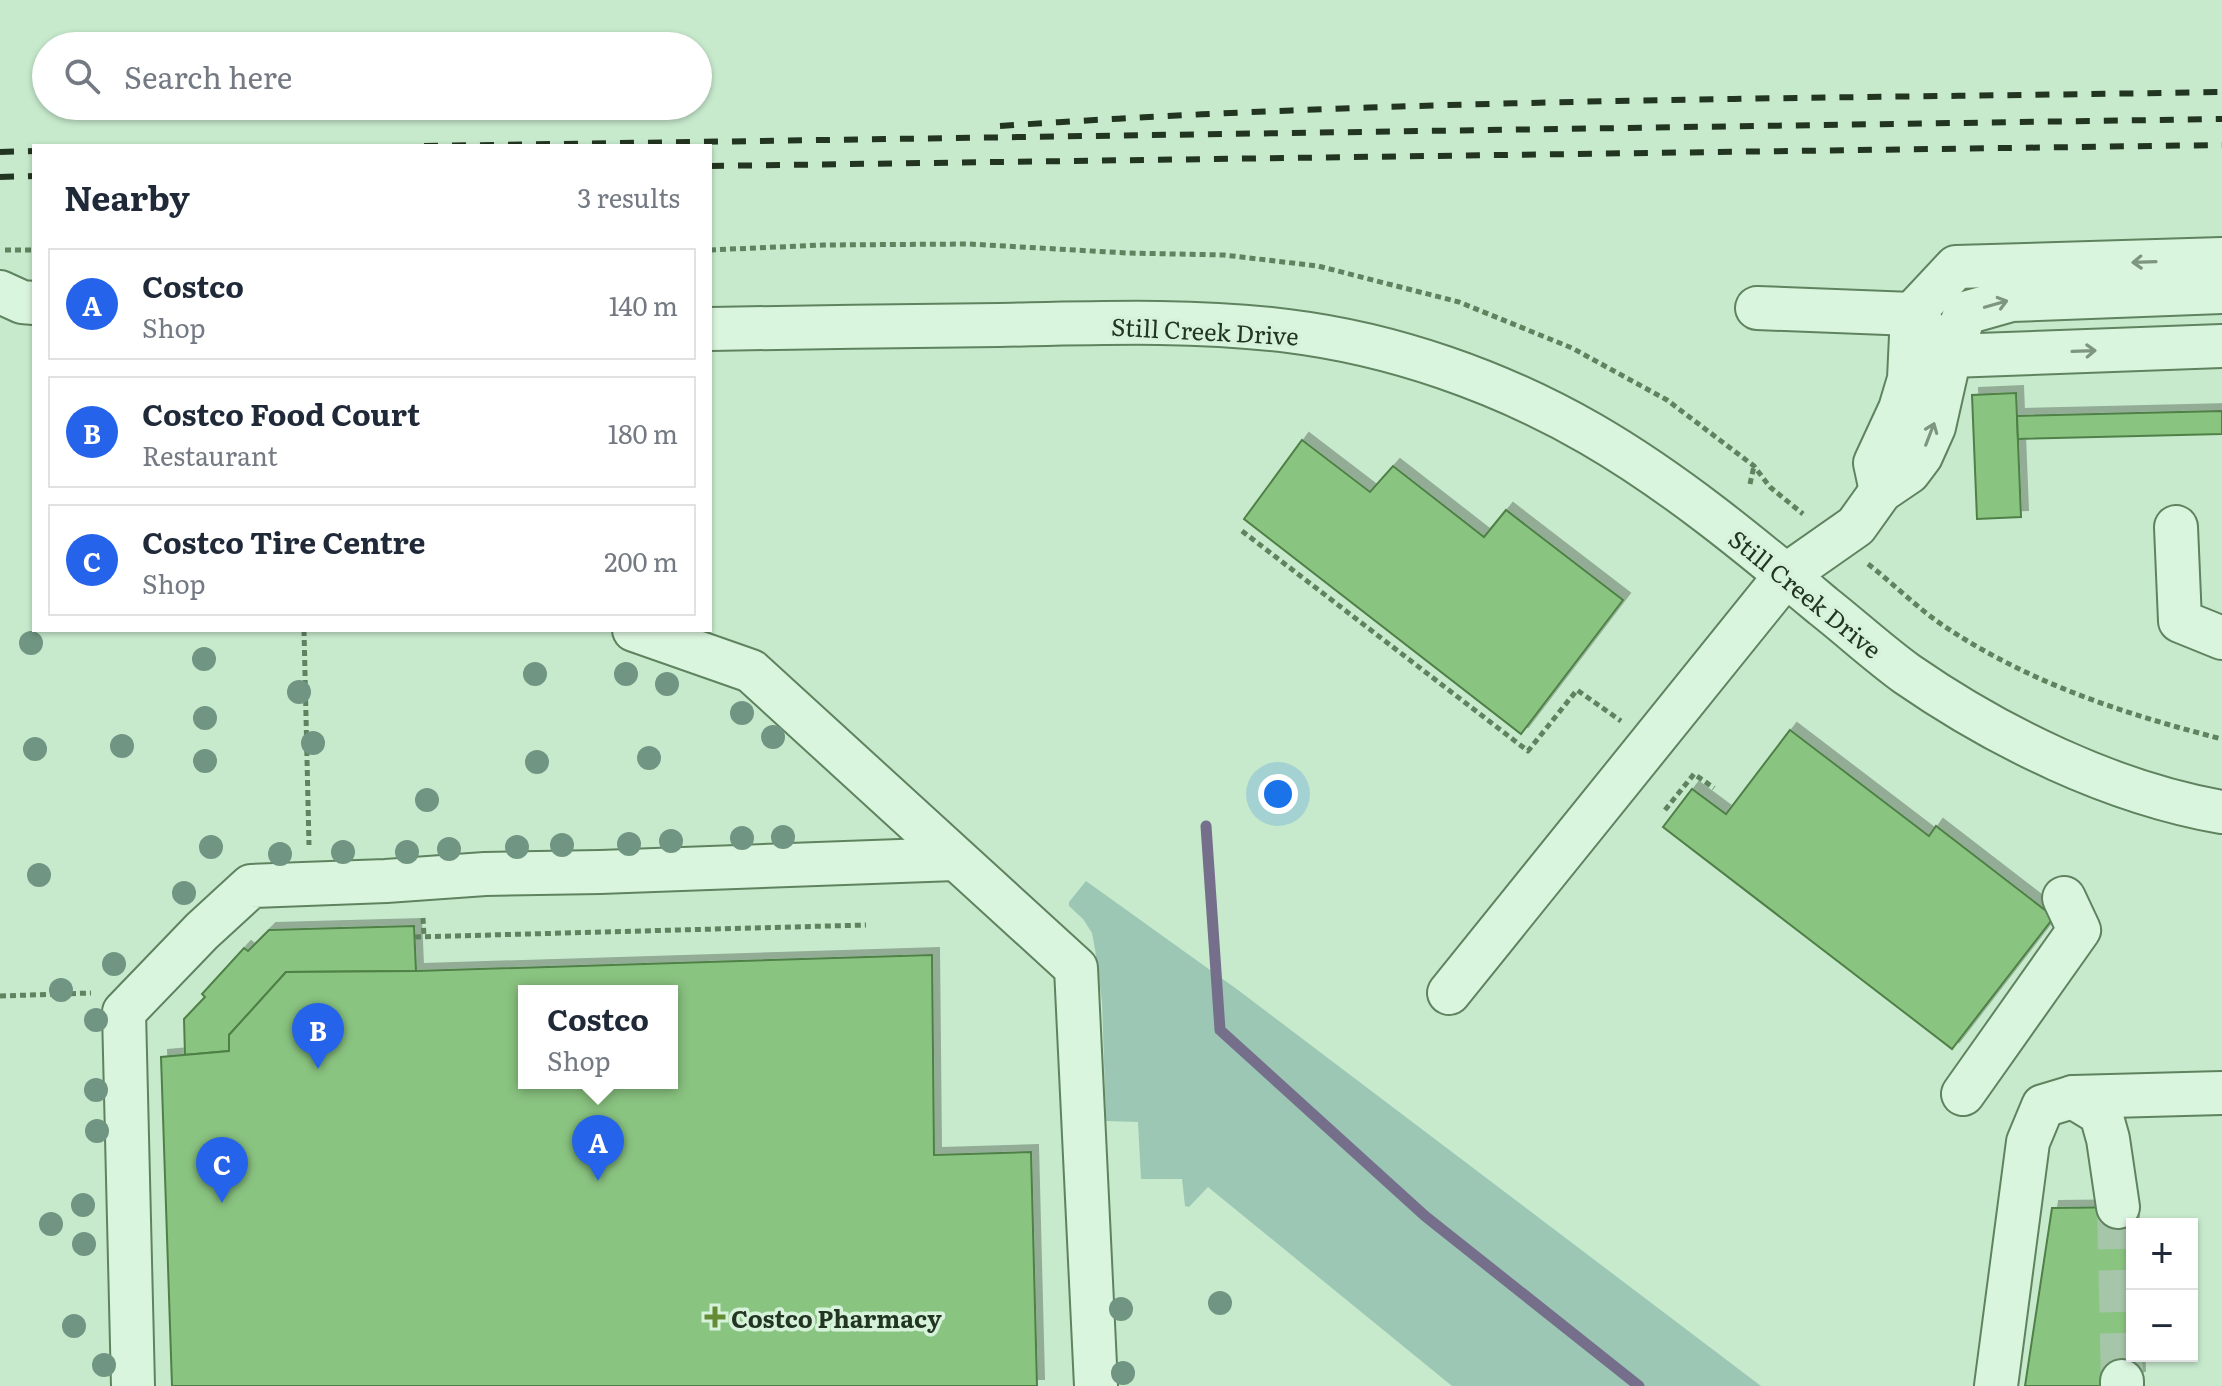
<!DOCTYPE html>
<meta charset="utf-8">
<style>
body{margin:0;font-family:Literata,serif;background:#f2f2f3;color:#1f2937}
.controls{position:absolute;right:24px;bottom:24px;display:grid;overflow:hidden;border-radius:0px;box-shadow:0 2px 6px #0004}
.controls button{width:72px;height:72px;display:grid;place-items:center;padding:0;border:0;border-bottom:2px solid #e0e1e3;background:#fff;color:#1f2937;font:40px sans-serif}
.you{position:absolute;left:1278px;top:794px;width:28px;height:28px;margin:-20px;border:6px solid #fff;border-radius:50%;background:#1a73e8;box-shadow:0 0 0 12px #1a73e833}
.badge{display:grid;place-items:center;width:52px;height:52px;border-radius:50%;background:#2563eb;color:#fff;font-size:26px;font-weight:700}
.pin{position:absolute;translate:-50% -66px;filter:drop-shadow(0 2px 4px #0008)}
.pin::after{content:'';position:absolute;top:42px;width:28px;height:24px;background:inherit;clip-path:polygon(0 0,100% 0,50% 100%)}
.popup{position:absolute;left:518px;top:985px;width:160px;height:104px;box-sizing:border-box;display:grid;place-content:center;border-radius:0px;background:#fff;filter:drop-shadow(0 2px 6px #0005);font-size:26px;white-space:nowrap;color:#747a83}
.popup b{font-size:30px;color:#1f2937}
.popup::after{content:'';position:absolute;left:50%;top:100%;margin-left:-16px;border:16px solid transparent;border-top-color:#fff}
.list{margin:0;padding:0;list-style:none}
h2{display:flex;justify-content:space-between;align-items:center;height:104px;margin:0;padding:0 32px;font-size:34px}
h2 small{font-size:26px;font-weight:400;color:#747a83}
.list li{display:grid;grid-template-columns:52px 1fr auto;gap:24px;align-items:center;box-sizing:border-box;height:112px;margin:0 16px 16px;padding:0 16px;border:2px solid #e0e1e3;border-radius:0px}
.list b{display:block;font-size:30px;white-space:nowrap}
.list p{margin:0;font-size:26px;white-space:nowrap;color:#747a83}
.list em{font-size:26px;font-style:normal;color:#747a83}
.icon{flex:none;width:44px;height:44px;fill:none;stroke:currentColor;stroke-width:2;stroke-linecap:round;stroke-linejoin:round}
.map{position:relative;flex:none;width:2222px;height:1386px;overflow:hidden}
.search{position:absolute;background:#fff;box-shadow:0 2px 6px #0004;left:32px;top:32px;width:680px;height:88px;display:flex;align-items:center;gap:20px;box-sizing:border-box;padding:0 28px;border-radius:44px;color:#747a83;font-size:30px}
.panel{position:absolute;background:#fff;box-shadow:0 2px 6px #0004;left:32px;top:144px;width:680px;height:488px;border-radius:0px}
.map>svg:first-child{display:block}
.green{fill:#9cc7b5}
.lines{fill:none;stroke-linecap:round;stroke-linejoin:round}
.stream{stroke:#756f8b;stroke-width:11}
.building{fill:#8ac481;stroke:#4f8047;stroke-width:2;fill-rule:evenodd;filter:url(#shadow)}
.minor-tunnel{stroke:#a6c6aa;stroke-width:42;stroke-dasharray:42 21;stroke-linecap:butt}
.minor-casing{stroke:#5f835e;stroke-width:46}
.path{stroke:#5f835e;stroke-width:5;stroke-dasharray:6 4;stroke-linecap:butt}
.minor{stroke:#daf5de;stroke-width:42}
.rail{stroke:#223520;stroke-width:6;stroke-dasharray:14 14;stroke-linecap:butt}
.tree{fill:#709582}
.oneway{stroke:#7e957f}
.poi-dot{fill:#658c35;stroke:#d6f2db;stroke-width:3}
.labels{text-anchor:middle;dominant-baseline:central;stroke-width:7;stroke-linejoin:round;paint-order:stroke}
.street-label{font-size:24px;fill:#223520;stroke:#d6f2db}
.poi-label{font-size:24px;font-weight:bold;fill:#223520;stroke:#d6f2db;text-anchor:start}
</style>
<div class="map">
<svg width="2222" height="1386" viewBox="0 0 2222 1386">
<defs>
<filter id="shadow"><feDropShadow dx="7" dy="-7" stdDeviation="0" flood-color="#0004"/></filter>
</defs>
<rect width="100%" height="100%" fill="#c7eacd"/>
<!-- green -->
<polygon class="green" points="1086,881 1238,990 1761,1386 1452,1386 1208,1187 1189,1207 1185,1206 1182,1179 1141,1179 1138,1122 1106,1121 1102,1002 1095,949 1092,933 1083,919 1069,906 1069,902"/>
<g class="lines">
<!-- stream -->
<polyline class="stream" points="1206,826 1220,1030 1425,1216 1639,1386"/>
</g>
<!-- building -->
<g class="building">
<polygon points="2016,393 2021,517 1977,519 1972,395"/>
<polygon points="2222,411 2222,434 2018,439 2017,416"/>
<polygon points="1302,440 1370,492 1393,466 1484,537 1506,510 1623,600 1521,734 1244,519"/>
<polygon points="1790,730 1929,836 1936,826 2054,917 1952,1049 1663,827 1692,789 1726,814"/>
<polygon points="414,926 416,971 286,972 229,1035 229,1051 185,1055 184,1019 205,997 202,994 244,948 248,951 269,930"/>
<path d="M932,955L934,1155L1031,1152L1037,1386H172L161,1057L229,1051V1035L286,972L416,971ZM524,991H672V1083H524Z"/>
<polygon points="2132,1207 2132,1356 2137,1356 2138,1378 2100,1386 2025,1386 2052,1208"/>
</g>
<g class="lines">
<!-- minor-tunnel -->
<polyline class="minor-tunnel" points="2118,1207 2122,1381"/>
<defs>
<g id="minor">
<polyline points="0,292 22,302 34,303"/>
<polyline points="1757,308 1912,314 1950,356 2222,346"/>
<path d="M710,329C806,327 903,326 999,325C1095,323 1193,319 1288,331C1393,344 1499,381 1591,434C1674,482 1750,545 1823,606C1851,628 1878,653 1907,674C1998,737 2112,793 2222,812"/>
<polyline points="1881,491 1875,463 1900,409 1909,379 1912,314 1956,267 2222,259"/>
<polyline points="2176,527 2180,621 2222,638"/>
<polyline points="634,630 751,671 1076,968 1096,1386"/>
<polyline points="1449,993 1786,575 1856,526 1881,491 1909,472 1921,456 1934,427 1950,356 1965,313 2011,300 2222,292"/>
<polyline points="1963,1094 2079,930 2064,898"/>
<polyline points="2073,1097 2222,1093"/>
<polyline points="2122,1381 2122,1386"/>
<polyline points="133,1386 124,1012 202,931 251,886 386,881 485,874 600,872 955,859"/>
<polyline points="1996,1386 2028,1142 2043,1106 2073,1097 2101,1114 2108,1139 2118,1207"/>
</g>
</defs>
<!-- minor casing -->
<use href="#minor" class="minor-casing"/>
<!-- path -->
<g class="path">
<polyline points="5,250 34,250"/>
<polyline points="710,250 823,245 969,244 1127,253 1224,255 1318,266 1459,302 1572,348 1667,400 1754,466 1770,487 1803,514"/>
<polyline points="1750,484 1754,466"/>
<polyline points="1242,531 1528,751 1577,690 1621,721"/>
<path d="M1868,564C1894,584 1917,608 1944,626C2029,683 2124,714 2222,739"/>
<polyline points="304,630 309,845"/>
<polyline points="1665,810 1694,774 1714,788"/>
<polyline points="423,918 424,937"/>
<polyline points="415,937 866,925"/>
<polyline points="0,996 91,993"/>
</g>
<!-- minor -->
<use href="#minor" class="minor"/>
<!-- rail -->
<g class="rail">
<path d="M1000,126C1407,98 1815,99 2222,92"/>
<polyline points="424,146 2222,119"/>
<polyline points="0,152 34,151"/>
<polyline points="710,166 2222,145"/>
<polyline points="0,177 34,176"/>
</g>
</g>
<!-- trees -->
<g class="tree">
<circle cx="31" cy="643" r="12"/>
<circle cx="204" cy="659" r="12"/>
<circle cx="535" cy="674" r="12"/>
<circle cx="626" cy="674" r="12"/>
<circle cx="667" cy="684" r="12"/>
<circle cx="299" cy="692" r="12"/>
<circle cx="742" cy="713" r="12"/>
<circle cx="205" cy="718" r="12"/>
<circle cx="773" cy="737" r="12"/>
<circle cx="313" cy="743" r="12"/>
<circle cx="122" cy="746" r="12"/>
<circle cx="35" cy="749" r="12"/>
<circle cx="649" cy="758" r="12"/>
<circle cx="205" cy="761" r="12"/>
<circle cx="537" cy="762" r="12"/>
<circle cx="427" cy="800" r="12"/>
<circle cx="783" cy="837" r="12"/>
<circle cx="742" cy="838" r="12"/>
<circle cx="671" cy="841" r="12"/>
<circle cx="629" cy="844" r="12"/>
<circle cx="562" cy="845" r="12"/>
<circle cx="211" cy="847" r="12"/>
<circle cx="517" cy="847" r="12"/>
<circle cx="449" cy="849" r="12"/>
<circle cx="343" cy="852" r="12"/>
<circle cx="407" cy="852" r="12"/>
<circle cx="280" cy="854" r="12"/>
<circle cx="39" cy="875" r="12"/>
<circle cx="184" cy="893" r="12"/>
<circle cx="114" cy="964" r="12"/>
<circle cx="61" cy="990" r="12"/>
<circle cx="96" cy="1020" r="12"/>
<circle cx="96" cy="1090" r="12"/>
<circle cx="97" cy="1131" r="12"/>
<circle cx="83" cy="1205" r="12"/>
<circle cx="51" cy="1224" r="12"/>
<circle cx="84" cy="1244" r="12"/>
<circle cx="1220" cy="1303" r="12"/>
<circle cx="1121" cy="1309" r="12"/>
<circle cx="74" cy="1326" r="12"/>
<circle cx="104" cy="1365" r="12"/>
<circle cx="1123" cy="1373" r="12"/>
</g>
<!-- one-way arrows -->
<defs><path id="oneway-shaft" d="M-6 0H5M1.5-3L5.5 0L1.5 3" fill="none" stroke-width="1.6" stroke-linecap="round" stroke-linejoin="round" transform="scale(2)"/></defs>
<g class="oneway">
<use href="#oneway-shaft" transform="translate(2144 262) rotate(178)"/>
<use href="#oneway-shaft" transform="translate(1996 304) rotate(-16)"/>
<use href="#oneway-shaft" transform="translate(2084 351) rotate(-2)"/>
<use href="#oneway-shaft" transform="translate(1930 434) rotate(-69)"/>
</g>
<!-- markers -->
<path class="poi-dot" d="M711 1305h8v8h8v8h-8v8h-8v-8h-8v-8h8z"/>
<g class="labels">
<!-- street labels -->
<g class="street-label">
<text transform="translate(1205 330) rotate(3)">Still Creek Drive</text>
<text transform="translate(1806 593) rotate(39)">Still Creek Drive</text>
</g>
<!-- poi labels -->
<g class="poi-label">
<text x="731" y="1317">Costco Pharmacy</text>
</g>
</g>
</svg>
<div class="controls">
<button>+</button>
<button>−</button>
</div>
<div class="you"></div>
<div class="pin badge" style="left:598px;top:1181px">A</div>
<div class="popup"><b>Costco</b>Shop</div>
<div class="pin badge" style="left:318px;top:1069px">B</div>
<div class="pin badge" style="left:222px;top:1203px">C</div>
<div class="search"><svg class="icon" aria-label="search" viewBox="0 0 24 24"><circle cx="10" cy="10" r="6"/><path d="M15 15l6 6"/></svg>Search here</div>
<section class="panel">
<h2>Nearby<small>3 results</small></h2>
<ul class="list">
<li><span class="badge">A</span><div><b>Costco</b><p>Shop</p></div><em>140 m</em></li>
<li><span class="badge">B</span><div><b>Costco Food Court</b><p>Restaurant</p></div><em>180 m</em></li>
<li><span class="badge">C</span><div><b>Costco Tire Centre</b><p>Shop</p></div><em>200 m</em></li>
</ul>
</section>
</div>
